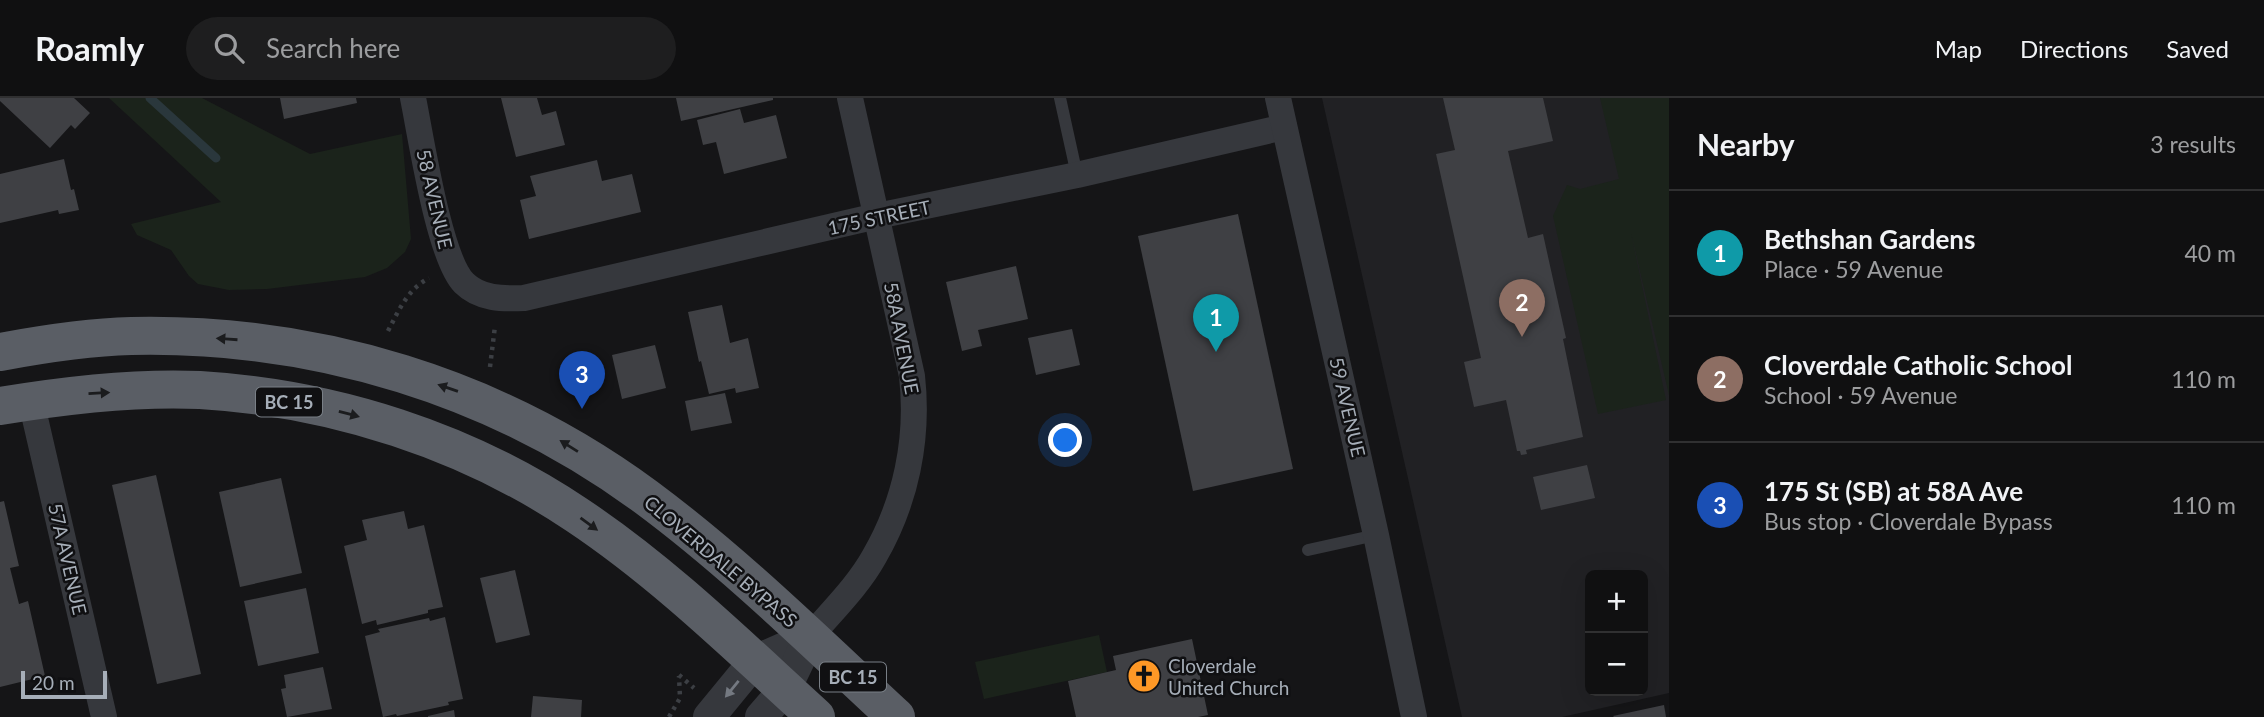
<!DOCTYPE html>
<meta charset="utf-8">
<style>
body{margin:0;font-family:Lato,sans-serif;background:#1e1e1f;color:#f1f3f6}
.controls{position:absolute;right:21px;bottom:21px;display:grid;overflow:hidden;border-radius:10px;box-shadow:0 7px 28px #0002}
.controls button{width:63px;height:63px;display:grid;place-items:center;padding:0;border:0;border-bottom:2px solid #303031;background:#101011;color:#f1f3f6;font:35px sans-serif}
.scale{position:absolute;left:21px;bottom:18px;width:86px;box-sizing:border-box;padding-left:7px;border:4px solid #a6aeb8;border-top:0;font-size:19px;line-height:24px;white-space:nowrap;color:#a6aeb8;-webkit-text-stroke:5px #101012;paint-order:stroke}
.you{position:absolute;left:1066px;top:343px;width:24px;height:24px;margin:-18px;border:5px solid #fff;border-radius:50%;background:#1a73e8;box-shadow:0 0 0 10px #1a73e833}
.badge{display:grid;place-items:center;width:46px;height:46px;border-radius:50%;background:#8c9099;color:#fff;font-size:23px;font-weight:700}
.pin{position:absolute;translate:-50% -58px;filter:drop-shadow(0 2px 4px #0008)}
.pin::after{content:'';position:absolute;top:37px;width:24px;height:21px;background:inherit;clip-path:polygon(0 0,100% 0,50% 100%)}
.list{margin:0;padding:0;list-style:none}
h2{display:flex;justify-content:space-between;align-items:center;height:91px;margin:0;padding:0 28px;font-size:30px}
h2 small{font-size:23px;font-weight:400;color:#9c9d9f}
.list li{display:grid;grid-template-columns:46px 1fr auto;gap:21px;align-items:center;box-sizing:border-box;height:126px;padding:0 28px;border-top:2px solid #303031}
.list b{display:block;font-size:26px;white-space:nowrap}
.list p{margin:0;font-size:23px;white-space:nowrap;color:#9c9d9f}
.list em{font-size:23px;font-style:normal;color:#9c9d9f}
.icon{flex:none;width:38px;height:38px;fill:none;stroke:currentColor;stroke-width:2;stroke-linecap:round;stroke-linejoin:round}
.map{position:relative;flex:none;width:1669px;height:619px;overflow:hidden}
header{display:flex;align-items:center;gap:42px;box-sizing:border-box;height:98px;padding:0 35px;background:#101011;border-bottom:2px solid #303031}
header strong{font-size:33px}
nav{display:flex;gap:38px;margin-inline-start:auto;font-size:24px}
.search{width:490px;height:63px;background:#1e1e1f;display:flex;align-items:center;gap:18px;box-sizing:border-box;padding:0 24px;border-radius:38px;color:#9c9d9f;font-size:26px}
main{display:flex}
aside{flex:1;background:#101011}
.map>svg:first-child{display:block}
.built{fill:#212124;fill-rule:evenodd}
.green{fill:#1b231b}
.lines{fill:none;stroke-linecap:round;stroke-linejoin:round}
.stream{stroke:#2a373c;stroke-width:9}
.building{fill:#3f4044}
.path{stroke:#3c3f44;stroke-width:4.5;stroke-dasharray:3.5 5;stroke-linecap:butt}
.service{stroke:#36383d;stroke-width:12}
.minor{stroke:#36383d;stroke-width:26}
.tertiary{stroke:#36383d;stroke-width:32}
.trunk{stroke:#5a5e65;stroke-width:38}
.oneway{fill:#1b1c1e}
.oneway2{fill:#747981}
.labels{text-anchor:middle;dominant-baseline:central;stroke-width:5;stroke-linejoin:round;paint-order:stroke}
.shield{fill:#101012;stroke:#797f86;stroke-width:2}
.shield-label{font-size:18px;font-weight:bold;fill:#a6aeb8}
.street-label{font-size:19px;fill:#a6aeb8;stroke:#101012}
.poi-label{font-size:19px;fill:#a6aeb8;stroke:#101012;text-anchor:start}
</style>
<header>
<strong>Roamly</strong>
<div class="search"><svg class="icon" aria-label="search" viewBox="0 0 24 24"><circle cx="10" cy="10" r="6"/><path d="M15 15l6 6"/></svg>Search here</div>
<nav><a>Map</a><a>Directions</a><a>Saved</a></nav>
</header>
<main>
<div class="map">
<svg width="1669" height="619" viewBox="0 0 1669 619">
<rect width="100%" height="100%" fill="#151517"/>
<!-- built -->
<path class="built" d="M1322,0H1669V595L1562,619H1462ZM1590,477H1643V593H1590Z"/>
<!-- green -->
<g class="green">
<polygon points="109,0 202,0 310,56 402,36 411,141 405,154 387,170 365,179 267,191 229,192 198,186 189,178 171,152 137,137 131,126 221,104"/>
<polygon points="1600,0 1669,0 1669,297 1631,135 1666,302 1598,316 1553,118 1567,87 1580,91 1619,81"/>
<polygon points="1099,537 1107,574 984,601 975,564"/>
</g>
<g class="lines">
<!-- stream -->
<polyline class="stream" points="150,0 216,60"/>
</g>
<!-- building -->
<g class="building">
<polygon points="0,0 74,0 90,15 75,31 71,27 50,50 0,3"/>
<polygon points="280,0 356,0 357,5 284,21"/>
<polygon points="501,0 537,0 542,17 556,13 565,47 516,59"/>
<polygon points="676,0 773,0 773,2 681,23"/>
<polygon points="1443,0 1543,0 1553,43 1508,53 1528,140 1543,136 1566,240 1563,241 1583,339 1526,352 1527,356 1521,357 1520,353 1517,353 1506,302 1474,309 1464,264 1481,260 1436,56 1455,52"/>
<polygon points="740,11 744,25 776,17 787,60 724,76 716,44 703,47 697,22"/>
<polygon points="64,61 71,92 74,91 79,112 59,116 58,112 0,125 0,76"/>
<polygon points="597,62 602,83 632,76 641,114 529,141 520,102 536,98 530,78"/>
<polygon points="1238,116 1293,371 1193,393 1138,138"/>
<polygon points="1016,168 1028,221 978,232 982,248 962,253 946,184"/>
<polygon points="722,207 730,245 748,240 759,290 736,295 735,290 709,296 701,263 699,264 688,214"/>
<polygon points="1072,231 1080,267 1036,277 1028,240"/>
<polygon points="655,247 666,290 622,301 612,257"/>
<polygon points="725,295 732,325 691,333 685,303"/>
<polygon points="1587,367 1595,400 1541,412 1533,379"/>
<polygon points="156,377 201,576 157,586 112,387"/>
<polygon points="281,380 302,475 240,489 219,394"/>
<polygon points="4,403 19,468 10,470 19,506 28,503 45,578 0,589 0,404"/>
<polygon points="404,413 408,431 424,427 443,509 428,512 428,515 377,527 376,522 362,526 344,448 367,442 362,422"/>
<polygon points="515,472 530,537 496,545 480,480"/>
<polygon points="306,490 319,555 258,568 244,503"/>
<polygon points="445,519 463,601 448,604 449,607 397,618 396,616 383,619 365,538 380,534 378,531 429,520 430,523"/>
<polygon points="1192,541 1208,617 1198,619 1076,619 1068,583 1116,572 1113,558"/>
<polygon points="323,569 332,611 287,619 281,591 286,590 284,577"/>
<polygon points="533,598 582,602 581,619 531,619"/>
<polygon points="1664,607 1666,619 1614,619 1613,618"/>
<polygon points="454,612 455,619 428,619 428,618"/>
</g>
<g class="lines">
<!-- path -->
<g class="path">
<path d="M388,233C399,212 407,192 429,180"/>
<polyline points="490,269 495,228"/>
<polyline points="679,577 694,590"/>
<polyline points="669,619 680,600 679,578"/>
</g>
<!-- service -->
<g class="service">
<polyline points="1060,0 1077,77"/>
<polyline points="1308,452 1376,437"/>
</g>
<!-- minor -->
<g class="minor">
<path d="M413,0C421,39 439,160 464,185C480,201 503,201 524,200L877,118L1077,77L1284,29"/>
<polyline points="1278,0 1376,437 1414,619"/>
<polyline points="31,303 104,619"/>
<path d="M810,539C831,514 858,488 874,459C906,404 919,341 912,278L850,0"/>
</g>
<!-- tertiary -->
<g class="tertiary">
<polyline points="709,619 755,563 810,539"/>
<polyline points="761,619 785,591 810,539"/>
</g>
<!-- trunk -->
<g class="trunk">
<path d="M0,254C43,246 88,239 131,238C317,234 497,289 646,399C735,465 815,544 896,619"/>
<path d="M0,308C66,297 133,289 200,292C334,300 467,343 577,417C664,475 739,549 816,619"/>
</g>
</g>
<!-- one-way arrows -->
<defs><path id="oneway-solid" d="M-6-.8H1V-3.2L6.5 0L1 3.2V.8H-6Z" transform="scale(1.75)"/></defs>
<g class="oneway">
<use href="#oneway-solid" transform="translate(227 241) rotate(-176)"/>
<use href="#oneway-solid" transform="translate(448 290) rotate(-161)"/>
<use href="#oneway-solid" transform="translate(99 295) rotate(-3)"/>
<use href="#oneway-solid" transform="translate(349 316) rotate(15)"/>
<use href="#oneway-solid" transform="translate(569 348) rotate(-148)"/>
<use href="#oneway-solid" transform="translate(589 426) rotate(36)"/>
</g>
<use class="oneway2" href="#oneway-solid" transform="translate(732 591) rotate(129)"/>
<!-- icons -->
<defs>
<symbol id="church-disc" viewBox="-11 -11 22 22"><circle r="9.5" fill="#fe9826" stroke="#101012"/><path d="M-1.2-6h2.4v3.5h3.3v2.4h-3.3V6h-2.4V-.1h-3.3v-2.4h3.3Z" fill="#111"/></symbol>
</defs>
<g fill-rule="evenodd">
<use href="#church-disc" x="1125" y="559" width="38" height="38"/>
</g>
<g class="labels">
<!-- shield labels -->
<g class="shield">
<rect x="256" y="289.5" width="66" height="29" rx="5"/>
<rect x="820" y="564.5" width="66" height="29" rx="5"/>
</g>
<g class="shield-label">
<text x="289" y="304">BC 15</text>
<text x="853" y="579">BC 15</text>
</g>
<!-- street labels -->
<g class="street-label">
<text transform="translate(435 101) rotate(77)">58 AVENUE</text>
<text transform="translate(879 119) rotate(-12)">175 STREET</text>
<text transform="translate(902 240) rotate(79)">58A AVENUE</text>
<text transform="translate(1348 309) rotate(77)">59 AVENUE</text>
<text transform="translate(68 461) rotate(77)">57A AVENUE</text>
<text transform="translate(721 463) rotate(40)">CLOVERDALE BYPASS</text>
</g>
<!-- poi labels -->
<g class="poi-label">
<text x="1168" y="567">Cloverdale<tspan x="1168" dy="22">United Church</tspan></text>
</g>
</g>
</svg>
<div class="controls">
<button>+</button>
<button>−</button>
</div>
<div class="scale">20 m</div>
<div class="you"></div>
<div class="pin badge" style="left:1216px;top:254px;background:#0f9aa8">1</div>
<div class="pin badge" style="left:1522px;top:239px;background:#8d6e63">2</div>
<div class="pin badge" style="left:582px;top:311px;background:#1a4fb4">3</div>
</div>
<aside>
<h2>Nearby<small>3 results</small></h2>
<ul class="list">
<li><span class="badge" style="background:#0f9aa8">1</span><div><b>Bethshan Gardens</b><p>Place · 59 Avenue</p></div><em>40 m</em></li>
<li><span class="badge" style="background:#8d6e63">2</span><div><b>Cloverdale Catholic School</b><p>School · 59 Avenue</p></div><em>110 m</em></li>
<li><span class="badge" style="background:#1a4fb4">3</span><div><b>175 St (SB) at 58A Ave</b><p>Bus stop · Cloverdale Bypass</p></div><em>110 m</em></li>
</ul>
</aside>
</main>
